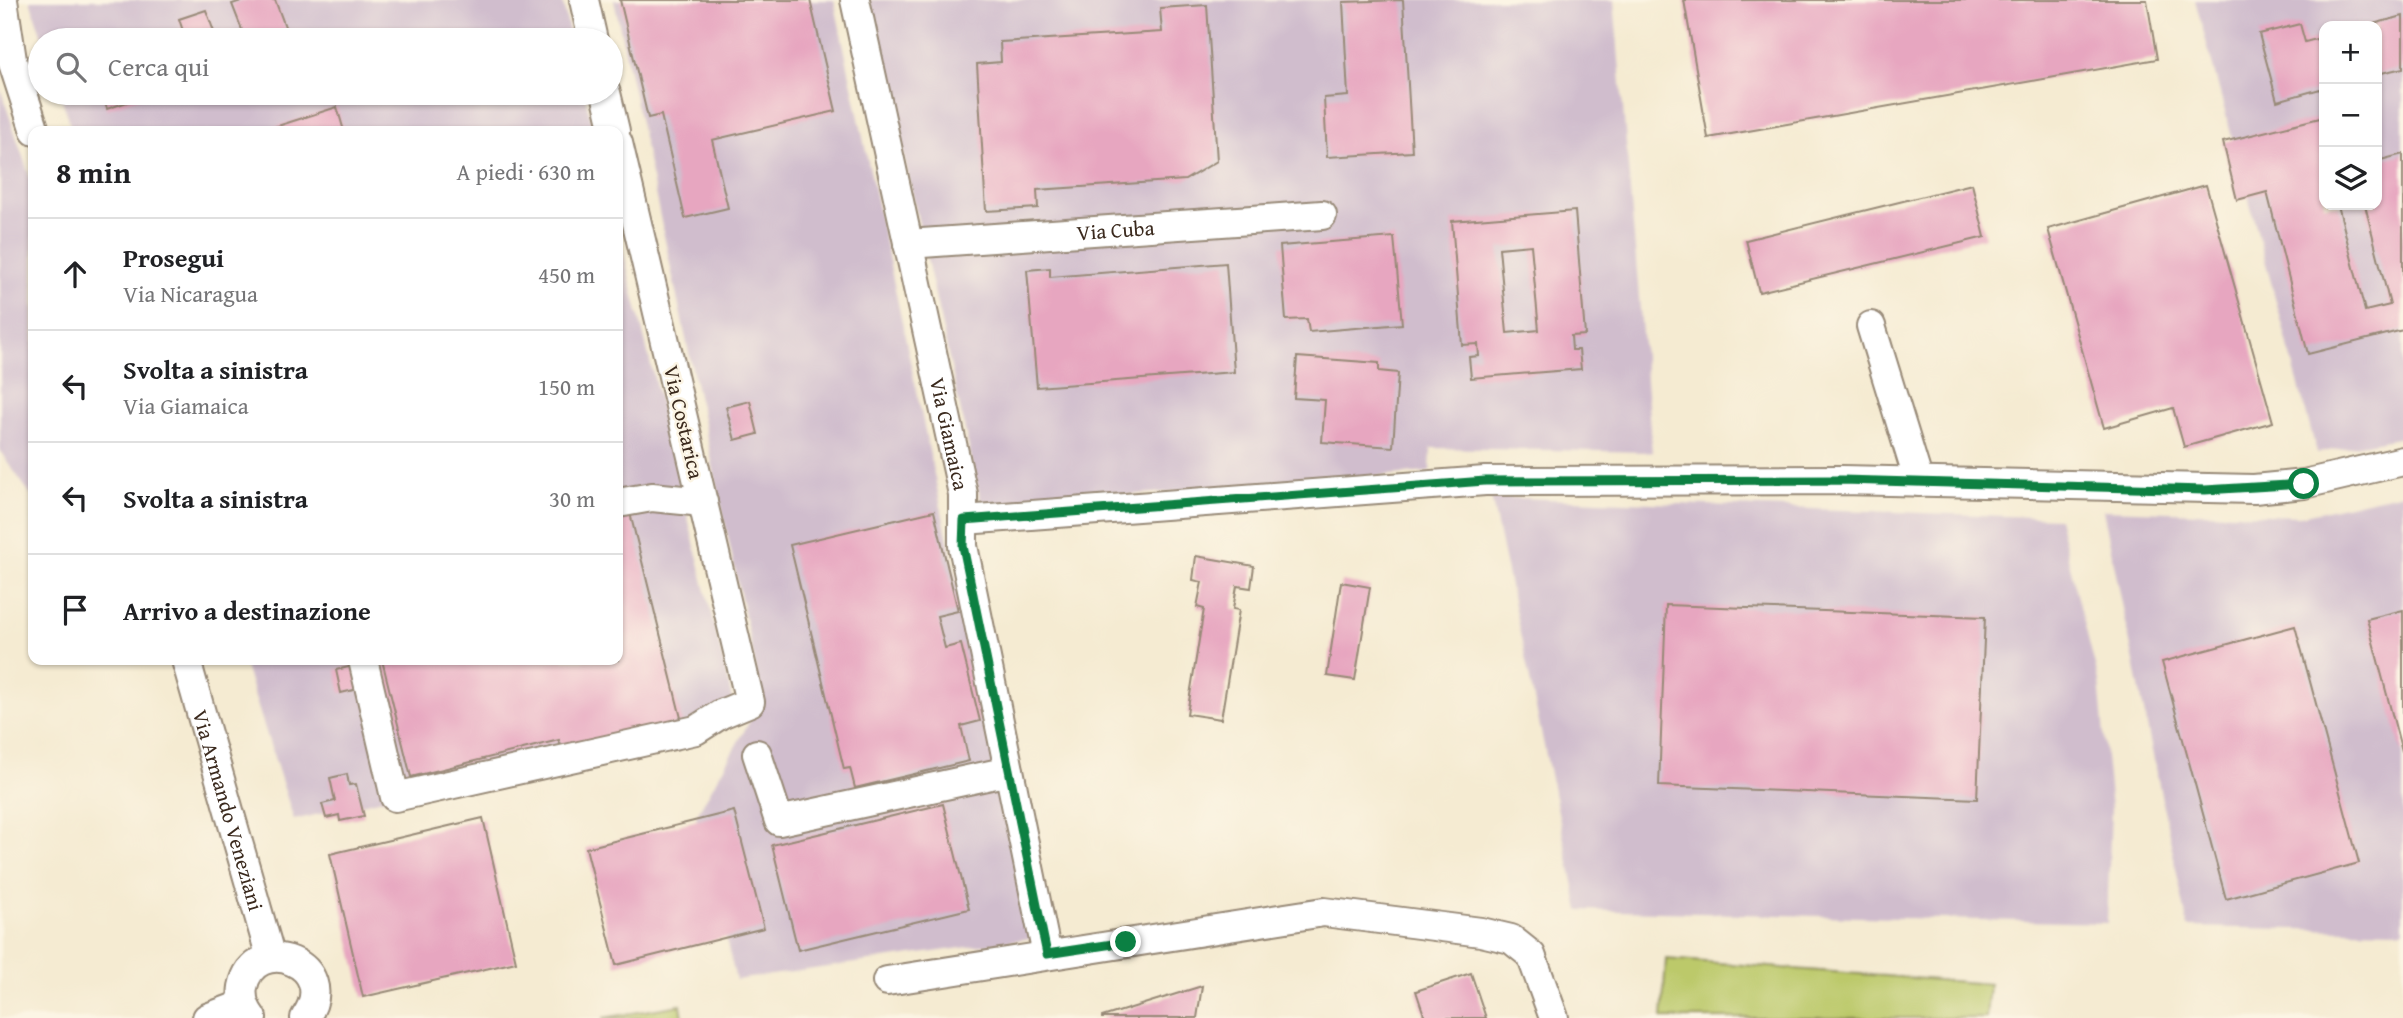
<!DOCTYPE html>
<html lang="it">
<meta charset="utf-8">
<style>
body{margin:0;font-family:"Gentium Book Plus",serif;background:#f2f2f2;color:#202124}
.controls{position:absolute;right:21px;top:21px;display:grid;overflow:hidden;border-radius:14px;box-shadow:0 2px 5px #0004}
.controls button{width:63px;height:63px;display:grid;place-items:center;padding:0;border:0;border-bottom:2px solid #e0e0e0;background:#fff;color:#202124;font:35px sans-serif}
.stop{position:absolute;width:21px;height:21px;margin:-16px;border:5px solid #0b8043;border-radius:50%;background:#fff}
.stop.end{background:#0b8043;border-color:#fff;box-shadow:0 2px 7px #0008}
.list{margin:0;padding:0;list-style:none}
h2{display:flex;justify-content:space-between;align-items:center;height:91px;margin:0;padding:0 28px;font-size:30px}
h2 small{font-size:23px;font-weight:400;color:#757577}
.list li{display:grid;grid-template-columns:46px 1fr auto;gap:21px;align-items:center;box-sizing:border-box;height:112px;padding:0 28px;border-top:2px solid #e0e0e0}
.list b{display:block;font-size:26px;white-space:nowrap}
.list p{margin:0;font-size:23px;white-space:nowrap;color:#757577}
.list em{font-size:23px;font-style:normal;color:#757577}
.icon{flex:none;width:38px;height:38px;fill:none;stroke:currentColor;stroke-width:2;stroke-linecap:round;stroke-linejoin:round}
.map{position:relative;flex:none;width:2403px;height:1018px;overflow:hidden}
.search{position:absolute;background:#fff;box-shadow:0 2px 5px #0004;left:28px;top:28px;width:595px;height:77px;display:flex;align-items:center;gap:18px;box-sizing:border-box;padding:0 24px;border-radius:38px;color:#757577;font-size:26px}
.panel{position:absolute;background:#fff;box-shadow:0 2px 5px #0004;left:28px;top:126px;width:595px;height:539px;border-radius:14px}
.map>svg:first-child{display:block}
.industrial{fill:#d0bdcd;fill-rule:evenodd}
.green{fill:#bcc96b;stroke:#7c7a44;stroke-width:2}
.building{fill:#e7a6c0;fill-rule:evenodd}
.lines{fill:none;stroke-linecap:round;stroke-linejoin:round}
.minor-casing{stroke:#988a78;stroke-width:32}
.minor{stroke:#fff;stroke-width:28}
.route{stroke:#0b8043;stroke-width:9}
.labels{text-anchor:middle;dominant-baseline:central;stroke-width:5;stroke-linejoin:round;paint-order:stroke}
.street-label{font-size:21px;fill:#3b2a1e;stroke:#fcf5e5}
</style>
<div class="map">
<svg width="2403" height="1018" viewBox="0 0 2403 1018">
<rect width="100%" height="100%" fill="#fcf5e5"/>
<filter id="ink" filterUnits="userSpaceOnUse"><feTurbulence type="fractalNoise" baseFrequency=".0143" numOctaves="2"/><feDisplacementMap in="SourceGraphic" scale="14" xChannelSelector="R" yChannelSelector="G"/><feConvolveMatrix kernelMatrix="1 2 1 2 8 2 1 2 1" color-interpolation-filters="sRGB"/></filter>
<filter id="wash" filterUnits="userSpaceOnUse"><feTurbulence type="fractalNoise" baseFrequency=".00686" numOctaves="4" result="noise"/><feDisplacementMap in="SourceGraphic" scale="28" xChannelSelector="R" yChannelSelector="G"/><feGaussianBlur stdDeviation="1.57" result="paint"/><feColorMatrix in="noise" values="0 0 0 0 0 0 0 0 0 0 0 0 0 0 0 0 0 1.4 0 .05"/><feComposite in="paint" operator="in"/></filter>
<g filter="url(#wash)">
<rect width="100%" height="100%" fill="#f5ebd2"/>
<!-- industrial -->
<g class="industrial">
<polygon points="30,0 562,0 571,40 43,40"/>
<polygon points="614,0 834,0 1032,938 736,980 696,816 759,705 755,664"/>
<polygon points="869,0 1614,0 1652,452 1431,448 1430,472 982,506"/>
<path d="M2195,0H2403V437L2317,453ZM2324,26H2377V205H2324Z"/>
<polygon points="0,88 33,187 33,498 0,451"/>
<polygon points="60,93 584,93 594,131 72,131"/>
<polygon points="618,230 736,715 294,820 243,660 618,660"/>
<polygon points="2403,493 2403,931 2188,927 2103,510 2300,516"/>
<polygon points="1491,497 2058,518 2099,682 2111,809 2107,923 1579,910"/>
</g>
<!-- green -->
<g class="green">
<polygon points="1666,959 1989,984 1986,1018 1662,1018"/>
<polygon points="681,1005 683,1018 603,1018"/>
</g>
<g id="blocks">
<!-- building -->
<g class="building">
<polygon points="244,0 275,0 290,40 246,40 232,4"/>
<polygon points="620,0 810,0 836,111 712,140 728,208 685,218 661,115 648,118"/>
<polygon points="1403,0 1412,152 1327,157 1324,98 1348,96 1343,2"/>
<polygon points="1684,0 2147,0 2157,59 1708,138"/>
<polygon points="1207,5 1217,161 1185,180 1037,190 1038,208 986,211 977,64 1001,62 1000,42 1162,32 1160,8"/>
<polygon points="206,10 217,40 186,40 179,19"/>
<polygon points="2403,16 2403,68 2377,74 2377,26 2369,25"/>
<polygon points="2300,24 2305,42 2324,37 2324,88 2277,101 2259,34"/>
<polygon points="102,93 153,93 107,109"/>
<polygon points="337,107 344,131 262,131"/>
<polygon points="2324,117 2324,205 2338,205 2365,311 2390,305 2365,205 2377,205 2377,161 2403,154 2403,330 2308,354 2267,192 2237,200 2223,142"/>
<polygon points="1972,184 1985,237 1759,292 1746,240"/>
<polygon points="2206,185 2273,422 2184,447 2173,408 2104,428 2048,229"/>
<path d="M1575,211L1585,335L1571,336L1572,350H1579L1581,369L1471,378L1469,357L1479,356L1478,344L1462,345L1452,221ZM1531,245L1539,330L1507,333L1499,248Z"/>
<polygon points="1394,237 1402,324 1309,332 1307,319 1286,320 1280,246"/>
<polygon points="1226,263 1234,372 1037,387 1027,270 1050,268 1050,277"/>
<polygon points="1297,357 1379,363 1379,371 1398,373 1393,447 1322,442 1325,400 1294,398"/>
<polygon points="750,401 758,434 735,440 726,407"/>
<polygon points="629,509 682,722 562,752 559,740 411,777 382,660 618,660 618,512"/>
<polygon points="934,511 958,611 937,616 945,648 961,644 980,721 961,726 969,761 855,788 850,768 844,769 790,545"/>
<polygon points="1196,556 1254,566 1251,588 1237,586 1233,609 1239,610 1221,719 1187,714 1204,609 1197,607 1202,582 1193,580"/>
<polygon points="1341,582 1370,587 1355,680 1327,676"/>
<polygon points="1666,605 1985,617 1977,799 1659,786"/>
<polygon points="2403,610 2403,752 2402,752 2367,619"/>
<polygon points="2295,626 2359,863 2226,899 2162,662"/>
<polygon points="357,665 362,688 341,693 336,670"/>
<polygon points="347,774 349,785 356,784 364,816 340,821 339,815 326,818 322,804 335,801 330,778"/>
<polygon points="943,804 969,909 798,950 772,845"/>
<polygon points="734,811 764,928 616,965 586,848"/>
<polygon points="483,818 516,962 363,997 330,854"/>
<polygon points="1471,973 1486,1018 1425,1018 1416,991"/>
<polygon points="1202,986 1197,1018 1102,1018 1102,1017"/>
</g>
</g>
</g>
<g filter="url(#ink)">
<use href="#blocks" fill-opacity="0" stroke="#988a78" stroke-width="2"/>
<g class="lines">
<defs>
<g id="minor">
<polyline points="3,0 12,60 35,131"/>
<polyline points="584,0 593,40"/>
<path id="s1" d="M855,0L963,494V546L1047,955"/>
<polyline points="606,93 615,131"/>
<path id="s2" d="M908,244L1322,215"/>
<polyline points="1871,326 1919,482"/>
<polyline points="618,503 652,497 703,502"/>
<polyline points="964,520 1485,481 1842,480 2254,489 2304,484 2403,461"/>
<path id="s3" d="M186,660L271,958"/>
<polyline points="363,660 395,797 696,730 721,714 750,702 618,143"/>
<polyline points="757,754 779,821 1009,771"/>
<polyline points="887,981 1324,912 1481,932 1511,939 1531,955 1554,1018"/>
<polyline points="207,1018 244,1004"/>
<path d="M252,1018C245,1009 241,999 243,987C254,931 343,964 305,1018"/>
</g>
</defs>
<!-- minor casing -->
<use href="#minor" class="minor-casing"/>
<!-- minor -->
<use href="#minor" class="minor"/>
</g>
</g>
<g class="lines" filter="url(#ink)">
<!-- route -->
<polyline class="route" points="1126,942 1047,954 963,546 964,520 1485,481 1842,480 2205,490 2304,484"/>
</g>
<g class="labels">
<!-- street labels -->
<g class="street-label">
<text stroke="none"><textPath href="#s2" startOffset="208">Via Cuba</textPath></text>
<text transform="translate(684 422) rotate(77)">Via Costarica</text>
<text stroke="none"><textPath href="#s1" startOffset="444">Via Giamaica</textPath></text>
<text stroke="none"><textPath href="#s3" startOffset="156">Via Armando Veneziani</textPath></text>
</g>
</g>
</svg>
<div class="controls">
<button>+</button>
<button>−</button>
<button><svg class="icon" aria-label="layers" viewBox="0 0 24 24"><path d="M12 4l9 5-9 5-9-5zM3 14l9 5 9-5"/></svg></button>
</div>
<div class="stop" style="left:2304px;top:484px"></div>
<div class="stop end" style="left:1126px;top:942px"></div>
<div class="search"><svg class="icon" aria-label="search" viewBox="0 0 24 24"><circle cx="10" cy="10" r="6"/><path d="M15 15l6 6"/></svg>Cerca qui</div>
<section class="panel">
<h2>8 min<small>A piedi · 630 m</small></h2>
<ul class="list">
<li><svg class="icon" aria-label="ahead" viewBox="0 0 24 24"><path d="M12 20V5M6 11l6-6 6 6"/></svg><div><b>Prosegui</b><p>Via Nicaragua</p></div><em>450 m</em></li>
<li><svg class="icon" aria-label="left" viewBox="0 0 24 24"><path d="M17 20v-9H6M10 6l-5 5 5 5"/></svg><div><b>Svolta a sinistra</b><p>Via Giamaica</p></div><em>150 m</em></li>
<li><svg class="icon" aria-label="left" viewBox="0 0 24 24"><path d="M17 20v-9H6M10 6l-5 5 5 5"/></svg><div><b>Svolta a sinistra</b></div><em>30 m</em></li>
<li><svg class="icon" aria-label="arrive" viewBox="0 0 24 24"><path d="M6 21V4h12l-3 4 3 4H6"/></svg><div><b>Arrivo a destinazione</b></div></li>
</ul>
</section>
</div>
